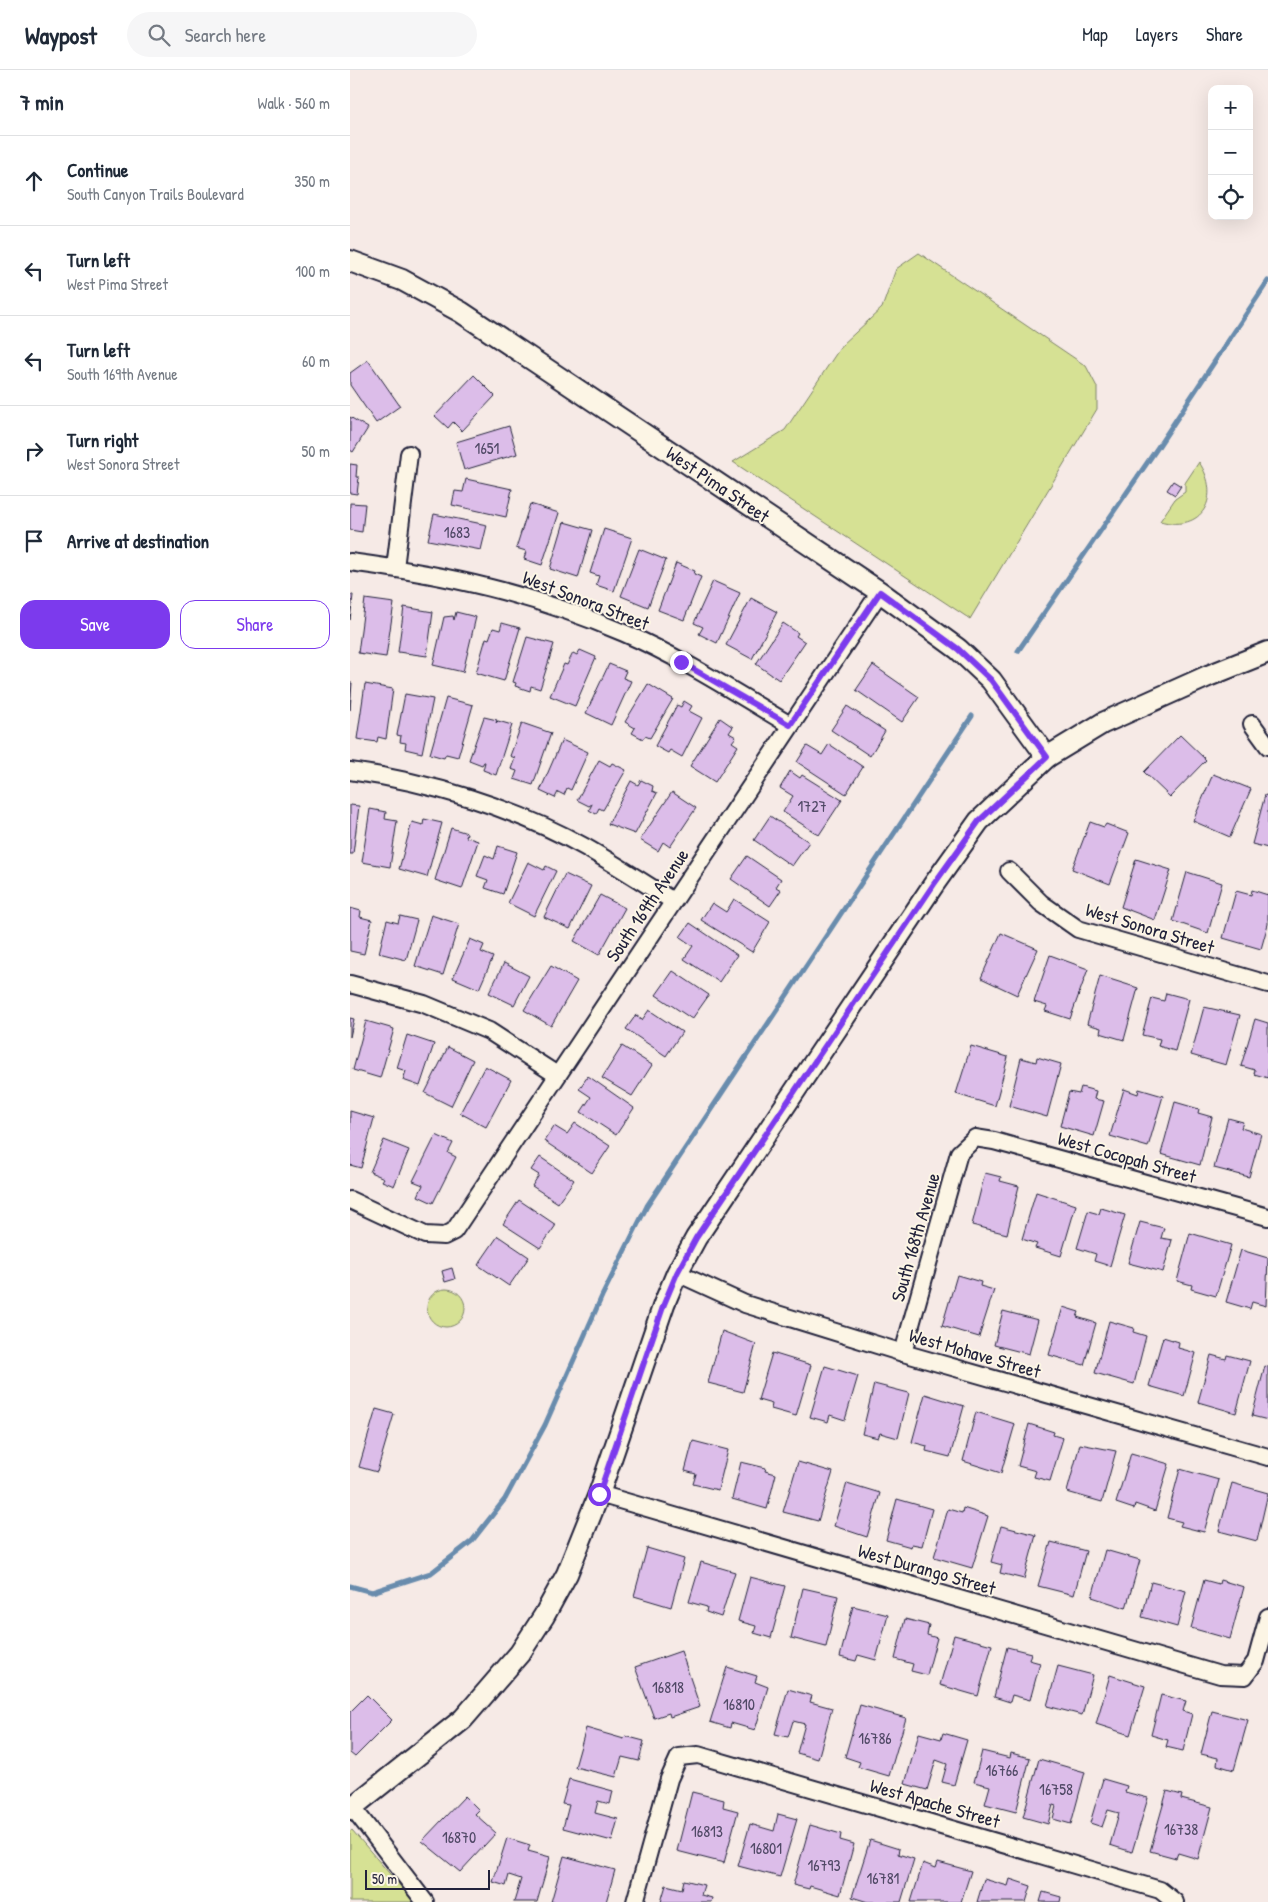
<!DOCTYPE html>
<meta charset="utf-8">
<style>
body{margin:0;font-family:"Patrick Hand",sans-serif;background:#f6f6f7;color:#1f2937}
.controls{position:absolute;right:15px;top:15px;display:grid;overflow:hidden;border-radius:10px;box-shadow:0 5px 20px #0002}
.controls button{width:45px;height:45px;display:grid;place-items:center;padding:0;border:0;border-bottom:1px solid #e0e1e3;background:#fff;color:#1f2937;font:25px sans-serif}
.scale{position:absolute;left:15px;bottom:12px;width:125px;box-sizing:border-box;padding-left:5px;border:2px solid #22223b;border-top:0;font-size:14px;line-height:18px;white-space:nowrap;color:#22223b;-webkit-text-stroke:4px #fcf5e5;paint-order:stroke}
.stop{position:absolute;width:15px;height:15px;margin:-11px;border:4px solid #7c3aed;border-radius:50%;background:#fff}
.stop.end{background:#7c3aed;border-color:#fff;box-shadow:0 1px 5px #0008}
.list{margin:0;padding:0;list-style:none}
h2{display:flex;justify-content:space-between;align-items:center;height:65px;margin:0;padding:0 20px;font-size:21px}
h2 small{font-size:16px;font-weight:400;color:#747a83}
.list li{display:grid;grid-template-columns:32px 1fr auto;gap:15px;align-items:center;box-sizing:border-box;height:90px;padding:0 20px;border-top:1px solid #e0e1e3}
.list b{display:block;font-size:19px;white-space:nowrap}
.list p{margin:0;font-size:16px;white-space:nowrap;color:#747a83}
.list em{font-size:16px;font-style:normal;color:#747a83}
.actions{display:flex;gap:10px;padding:15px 20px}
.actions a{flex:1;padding:11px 0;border:1px solid #7c3aed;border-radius:15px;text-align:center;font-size:18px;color:#7c3aed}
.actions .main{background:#7c3aed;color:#fff}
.icon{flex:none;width:28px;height:28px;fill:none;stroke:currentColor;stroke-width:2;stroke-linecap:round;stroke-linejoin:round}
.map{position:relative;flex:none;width:918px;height:1832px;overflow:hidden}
header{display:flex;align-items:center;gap:30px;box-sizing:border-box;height:70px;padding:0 25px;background:#fff;border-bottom:1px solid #e0e1e3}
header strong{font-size:24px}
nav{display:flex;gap:28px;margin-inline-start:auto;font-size:18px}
.search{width:350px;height:45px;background:#f6f6f7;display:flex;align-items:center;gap:12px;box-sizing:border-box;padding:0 18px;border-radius:28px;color:#747a83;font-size:19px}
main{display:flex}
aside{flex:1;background:#fff}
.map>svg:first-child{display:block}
.green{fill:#d6e194;stroke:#7c8268}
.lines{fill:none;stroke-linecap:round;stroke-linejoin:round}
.stream{stroke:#698cad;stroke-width:5}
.building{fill:#dcbde9;stroke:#22223b}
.minor-casing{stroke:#22223b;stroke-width:20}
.tertiary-casing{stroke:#22223b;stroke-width:24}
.minor{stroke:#fcf5e5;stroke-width:16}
.tertiary{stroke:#fcf5e5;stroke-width:20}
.route{stroke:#7c3aed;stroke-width:6}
.labels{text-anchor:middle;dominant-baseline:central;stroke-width:4;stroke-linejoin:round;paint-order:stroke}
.number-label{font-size:16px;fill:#504966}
.street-label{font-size:19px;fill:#22223b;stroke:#fcf5e5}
</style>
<header>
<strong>Waypost</strong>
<div class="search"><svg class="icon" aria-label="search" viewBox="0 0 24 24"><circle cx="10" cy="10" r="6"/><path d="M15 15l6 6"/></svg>Search here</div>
<nav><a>Map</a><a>Layers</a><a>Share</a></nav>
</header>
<main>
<aside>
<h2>7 min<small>Walk · 560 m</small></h2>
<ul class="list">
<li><svg class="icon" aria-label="ahead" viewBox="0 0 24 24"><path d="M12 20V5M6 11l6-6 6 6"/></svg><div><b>Continue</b><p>South Canyon Trails Boulevard</p></div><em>350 m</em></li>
<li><svg class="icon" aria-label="left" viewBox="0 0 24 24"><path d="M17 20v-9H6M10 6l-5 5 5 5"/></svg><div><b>Turn left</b><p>West Pima Street</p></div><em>100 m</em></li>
<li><svg class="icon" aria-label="left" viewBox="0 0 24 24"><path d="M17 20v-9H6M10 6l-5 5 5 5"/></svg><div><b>Turn left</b><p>South 169th Avenue</p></div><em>60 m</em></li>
<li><svg class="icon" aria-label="right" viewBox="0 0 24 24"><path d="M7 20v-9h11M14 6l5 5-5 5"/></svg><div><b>Turn right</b><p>West Sonora Street</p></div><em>50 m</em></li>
<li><svg class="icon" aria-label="arrive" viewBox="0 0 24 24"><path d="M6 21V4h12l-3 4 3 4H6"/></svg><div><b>Arrive at destination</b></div></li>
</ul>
<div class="actions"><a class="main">Save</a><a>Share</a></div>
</aside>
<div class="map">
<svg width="918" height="1832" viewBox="0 0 918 1832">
<rect width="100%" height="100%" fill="#f6eae6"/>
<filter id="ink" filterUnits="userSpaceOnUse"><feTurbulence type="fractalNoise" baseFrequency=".02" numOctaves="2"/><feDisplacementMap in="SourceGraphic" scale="10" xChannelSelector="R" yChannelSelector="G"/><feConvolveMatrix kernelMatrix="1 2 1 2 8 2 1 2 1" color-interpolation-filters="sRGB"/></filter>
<g filter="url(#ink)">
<!-- green -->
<g class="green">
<polygon points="569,183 736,296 747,317 747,339 620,549 383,392 435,360 492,275 532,238 546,199"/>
<path d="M849,392C872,427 853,463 810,451L825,429L835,422V413Z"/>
<circle cx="96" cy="1238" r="19"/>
<polygon points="2,1760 64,1832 0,1832 0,1762"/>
</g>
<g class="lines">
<!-- stream -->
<g class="stream">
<polyline points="668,581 808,377 918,211"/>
<polyline points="0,1516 22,1522 81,1503 122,1471 155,1429 195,1355 252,1226 297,1136 622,646"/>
</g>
</g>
<!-- building -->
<g class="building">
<polygon points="18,290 50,336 26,353 0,315 0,303"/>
<polygon points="124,305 145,326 112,361 103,352 98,358 85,346"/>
<polygon points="0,347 18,358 3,382 0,380"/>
<polygon points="159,356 167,384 114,400 106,372"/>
<polygon points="0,394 7,395 6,407 9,407 7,424 0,423"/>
<polygon points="116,409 162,419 156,447 102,435 105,421 113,422"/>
<polygon points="823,411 831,416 825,425 817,420"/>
<polygon points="0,433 15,434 12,462 0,460"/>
<polygon points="180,434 209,443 192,495 174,489 176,481 166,478"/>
<polygon points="84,444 137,455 131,480 78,470"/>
<polygon points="214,452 242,460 228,508 200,499"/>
<polygon points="254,459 282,468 264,521 246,515 249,506 240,503"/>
<polygon points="289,479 316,490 298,537 271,526"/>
<polygon points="326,493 345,501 344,504 351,507 334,550 308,540"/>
<polygon points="363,511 390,523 367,573 349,564 353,557 344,553"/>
<polygon points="0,525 3,525 0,550"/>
<polygon points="401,528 427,542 402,589 376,575"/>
<polygon points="15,529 44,533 36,587 8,583"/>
<polygon points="54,537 83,542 77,586 48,582"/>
<polygon points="106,542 126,547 113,602 83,595 94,547 103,546 104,550"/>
<polygon points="152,553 170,558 154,611 126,603 136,568 139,569 143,558 150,560"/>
<polygon points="433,553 448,563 446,566 455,572 429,610 406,594"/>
<polygon points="177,567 204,574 190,619 181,616 180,621 165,616 166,613 163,612"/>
<polygon points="230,580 246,587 225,636 200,626 214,594 217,595 223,583 227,585"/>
<polygon points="259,594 276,601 273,608 281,611 261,655 236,643"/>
<polygon points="523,595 569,627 552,652 506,620"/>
<polygon points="0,613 2,613 0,640"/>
<polygon points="15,614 43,619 36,669 28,667 27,672 7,669"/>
<polygon points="298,614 323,629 300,668 295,666 293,669 282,663 285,658 275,652"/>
<polygon points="55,624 83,629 72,683 55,679 56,673 50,672 51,666 47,665"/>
<polygon points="96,628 123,635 108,687 96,684 94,688 80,684"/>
<polygon points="334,631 342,636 339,641 352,648 332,687 320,680 318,683 305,676 327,635 331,637"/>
<polygon points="497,636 535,661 520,686 481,660"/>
<polygon points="134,647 147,650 146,653 148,651 162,655 146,705 133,700 135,692 134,692 132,695 119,690"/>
<polygon points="370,648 383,657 379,663 386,667 382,672 388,676 365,712 340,696"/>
<polygon points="172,653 201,663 183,715 164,709 167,701 161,699 165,688 160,686"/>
<polygon points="830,665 856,690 820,727 794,702"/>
<polygon points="212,670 238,682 221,720 217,718 214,725 208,722 205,728 190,721"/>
<polygon points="479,674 513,697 496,724 447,692 457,676 472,685"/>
<polygon points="249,690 260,696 262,693 276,700 253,740 249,738 246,744 239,740 242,734 239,736 227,730"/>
<polygon points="440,701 450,708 452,705 492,730 469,765 433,742 443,726 430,718"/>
<polygon points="863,704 901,719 880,767 843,751"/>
<polygon points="291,710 303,716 302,721 307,723 285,764 258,754 281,711 288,715"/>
<polygon points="322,722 346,738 320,777 313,772 308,781 290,770"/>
<polygon points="915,725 918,726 918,778 902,774"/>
<polygon points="0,735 9,736 3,784 0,784"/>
<polygon points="20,739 36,742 35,749 47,751 40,797 12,792"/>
<polygon points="420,746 459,772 442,796 404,770"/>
<polygon points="74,749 92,753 77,807 49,799 62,752 73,755"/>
<polygon points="740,752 754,757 756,754 779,763 760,814 722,799"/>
<polygon points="101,758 117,763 116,767 128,771 112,819 85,810"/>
<polygon points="148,776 167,782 153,824 135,818 138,810 127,806 135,785 144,789"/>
<polygon points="397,786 431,809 426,817 431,820 420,836 381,809"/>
<polygon points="786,789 821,800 805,850 771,837"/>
<polygon points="178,792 194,800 196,796 206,801 184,846 158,833"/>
<polygon points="837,802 872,813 858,863 823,851"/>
<polygon points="215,804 241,816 220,859 194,847"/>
<polygon points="902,820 918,825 918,854 911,879 873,868 886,821 901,825"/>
<polygon points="250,825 275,838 249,885 224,871"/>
<polygon points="384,829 420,852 402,882 351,850 362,833 376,842"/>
<polygon points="0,838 11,841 10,847 22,850 14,884 0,881"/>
<polygon points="81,845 109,854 93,905 65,896"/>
<polygon points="50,846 67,850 56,890 29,883 37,850 48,853"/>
<polygon points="340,853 387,885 369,912 334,889 343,876 330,867"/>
<polygon points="651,863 688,879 667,925 631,908"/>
<polygon points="120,869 134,875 131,882 143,887 129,919 103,908"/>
<polygon points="700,885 738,899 720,949 695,941 697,936 684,932"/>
<polygon points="154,893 179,906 164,935 139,923"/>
<polygon points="201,896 227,911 201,956 174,940"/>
<polygon points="323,901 359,925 342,949 306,925"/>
<polygon points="750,906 788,918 774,970 750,963 751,958 737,954"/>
<polygon points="816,923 839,929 825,981 808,976 810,969 792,965 802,928 814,931"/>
<polygon points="854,937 890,945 876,995 841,985"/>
<polygon points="299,940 332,962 316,986 276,959 286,945 292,950"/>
<polygon points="0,948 4,949 0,967"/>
<polygon points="905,949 918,953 918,1008 904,1004 905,1000 891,996"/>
<polygon points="16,951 44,959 30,1008 3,1000"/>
<polygon points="57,965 84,974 70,1016 53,1010 56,1001 47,998"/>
<polygon points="272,976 302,995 282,1026 252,1008"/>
<polygon points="621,976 658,987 645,1036 606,1024"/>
<polygon points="98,977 123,990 101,1036 75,1023"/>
<polygon points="687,987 711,994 697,1047 659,1036 671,988 686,992"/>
<polygon points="135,996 161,1010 136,1057 110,1043"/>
<polygon points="238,1006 284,1038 266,1065 231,1042 241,1027 229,1019"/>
<polygon points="731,1017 746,1021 744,1029 754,1031 744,1066 710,1056 719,1022 729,1024"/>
<polygon points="774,1019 788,1024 789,1019 813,1026 798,1077 760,1066"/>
<polygon points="825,1032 849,1039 848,1043 862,1047 850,1095 811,1084"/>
<polygon points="0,1041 24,1048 11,1098 0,1095"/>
<polygon points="878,1048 893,1052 891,1058 911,1064 899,1107 864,1098"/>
<polygon points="225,1053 260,1076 242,1103 194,1071 204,1056 217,1064"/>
<polygon points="86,1065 103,1073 98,1083 106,1087 83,1133 68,1126 73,1115 63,1111"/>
<polygon points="34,1070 59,1080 44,1116 32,1111 34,1108 20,1102"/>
<polygon points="190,1087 224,1110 208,1133 182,1116 189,1105 181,1100"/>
<polygon points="635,1103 651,1107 650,1111 669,1116 657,1164 622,1155"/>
<polygon points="686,1122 726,1135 711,1186 685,1178 687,1174 672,1169"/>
<polygon points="169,1130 206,1155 190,1178 153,1154"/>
<polygon points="751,1138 775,1145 760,1196 744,1191 746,1184 727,1178 738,1141 749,1144"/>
<polygon points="790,1152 814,1158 811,1168 822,1170 813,1202 778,1193"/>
<polygon points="840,1163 881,1175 866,1226 841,1219 842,1215 827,1211"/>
<polygon points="148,1166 179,1187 159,1216 128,1195"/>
<polygon points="891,1180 918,1188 916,1236 902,1232 900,1239 876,1232"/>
<polygon points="102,1198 105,1209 95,1212 92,1201"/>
<polygon points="607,1205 631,1212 630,1216 644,1220 629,1267 592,1256"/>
<polygon points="713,1237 729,1242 727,1247 746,1253 734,1295 699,1285"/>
<polygon points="653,1241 688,1250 679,1284 644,1275"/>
<polygon points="759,1251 784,1258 783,1262 796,1266 784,1314 745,1303"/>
<polygon points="372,1261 406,1274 393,1322 358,1313"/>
<polygon points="813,1267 829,1272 828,1278 846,1283 834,1326 799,1316"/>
<polygon points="422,1283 461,1295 446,1346 421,1339 422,1334 408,1330"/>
<polygon points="861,1285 876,1289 877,1285 900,1291 886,1343 848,1332"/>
<polygon points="475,1296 508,1306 495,1350 480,1345 478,1352 460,1347"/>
<polygon points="915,1296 918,1297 918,1350 902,1346"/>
<polygon points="524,1314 559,1323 548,1368 530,1363 528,1368 512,1364"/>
<polygon points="575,1324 614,1336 600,1387 576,1381 577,1376 562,1372"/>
<polygon points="26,1339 44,1344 27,1402 9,1397"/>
<polygon points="626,1342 665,1354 651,1403 613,1391"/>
<polygon points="679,1354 704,1362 703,1365 713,1368 700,1411 684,1407 686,1401 668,1396"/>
<polygon points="343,1371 378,1380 368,1420 343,1414 346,1404 335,1401"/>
<polygon points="730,1374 766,1381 752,1432 717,1422"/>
<polygon points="781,1383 819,1394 805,1441 785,1434 784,1439 766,1433"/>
<polygon points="391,1392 416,1398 415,1401 426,1404 417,1439 382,1429"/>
<polygon points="448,1392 483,1402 468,1451 433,1442"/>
<polygon points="830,1399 869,1410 854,1462 830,1456 832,1452 817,1448"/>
<polygon points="497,1413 530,1423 517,1467 484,1456"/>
<polygon points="882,1413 918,1423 907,1471 869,1461"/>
<polygon points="547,1429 582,1439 572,1476 562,1474 561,1477 536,1470"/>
<polygon points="613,1438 638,1446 622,1498 584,1487 598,1439 612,1443"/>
<polygon points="651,1456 686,1465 674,1509 650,1503 652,1495 641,1492"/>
<polygon points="701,1472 736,1481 724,1525 688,1516"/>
<polygon points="297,1478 334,1489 321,1537 284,1526"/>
<polygon points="755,1480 790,1490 776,1538 742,1527"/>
<polygon points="351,1492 385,1502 371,1547 356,1542 357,1537 339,1532"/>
<polygon points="400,1507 435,1516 421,1568 404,1563 406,1556 388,1551"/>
<polygon points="854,1510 869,1514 870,1510 894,1517 880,1569 841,1558"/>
<polygon points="801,1512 836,1521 827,1557 792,1547"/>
<polygon points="453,1518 488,1526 476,1577 441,1568"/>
<polygon points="503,1536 538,1545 526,1590 508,1585 506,1591 490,1587"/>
<polygon points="555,1549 579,1555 577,1565 587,1568 577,1605 561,1601 563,1594 545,1589"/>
<polygon points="604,1565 642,1575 628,1626 590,1615"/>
<polygon points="657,1577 681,1583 679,1590 690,1593 680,1630 662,1625 660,1632 644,1627"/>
<polygon points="331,1581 350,1637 320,1647 319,1643 304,1648 285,1597"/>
<polygon points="708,1596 743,1605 732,1645 697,1636"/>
<polygon points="377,1597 407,1606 405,1612 418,1617 405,1660 381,1653 380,1658 360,1652"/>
<polygon points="760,1605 795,1616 780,1665 746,1654"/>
<polygon points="438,1619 462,1626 460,1632 482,1638 468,1689 447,1683 455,1654 443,1651 438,1667 425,1664"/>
<polygon points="17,1625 42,1650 5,1687 0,1683 0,1642"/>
<polygon points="811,1625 836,1631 833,1641 842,1644 833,1681 816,1677 818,1670 801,1665"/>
<polygon points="510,1635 556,1648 539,1706 508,1697 510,1692 495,1687"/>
<polygon points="862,1641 898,1650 884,1700 867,1695 868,1688 851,1684"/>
<polygon points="236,1658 274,1669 275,1666 294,1671 289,1691 272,1687 266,1707 225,1697"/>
<polygon points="569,1663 591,1669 593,1663 617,1670 604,1715 592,1712 597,1694 586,1690 577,1720 555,1714"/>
<polygon points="632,1681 660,1688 661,1683 680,1688 666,1742 635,1734 640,1716 624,1712"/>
<polygon points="689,1689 735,1702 721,1754 703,1749 706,1736 703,1735 698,1754 673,1747"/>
<polygon points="219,1709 263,1721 260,1734 248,1731 245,1743 268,1749 262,1771 213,1758 219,1735 212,1734"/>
<polygon points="753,1709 777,1716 775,1722 798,1728 782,1782 760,1775 769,1743 758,1740 752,1757 740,1753"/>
<polygon points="817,1721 832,1725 831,1729 862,1737 848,1789 828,1783 826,1788 800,1781"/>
<polygon points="342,1722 374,1730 373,1737 388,1741 374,1793 327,1781"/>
<polygon points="115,1726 129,1740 125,1744 146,1763 110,1802 72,1771"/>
<polygon points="428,1744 447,1749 430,1807 388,1796 400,1754 424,1761"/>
<polygon points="460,1755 491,1764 490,1770 504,1774 490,1825 460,1816 459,1819 443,1815"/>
<polygon points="157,1768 180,1775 178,1781 200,1787 187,1832 164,1832 171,1809 159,1805 156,1816 143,1812"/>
<polygon points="520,1770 549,1779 548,1784 564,1789 551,1832 518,1832 502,1827"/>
<polygon points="214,1786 265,1800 256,1832 201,1832"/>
<polygon points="588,1792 621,1801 611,1832 561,1832 573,1793 586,1798"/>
<polygon points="634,1809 658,1816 660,1809 681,1816 676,1832 627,1832"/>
<polygon points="334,1810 354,1815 351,1825 362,1828 361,1832 311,1832 316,1815 332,1819"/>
<polygon points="693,1822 711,1827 710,1832 690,1832"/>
</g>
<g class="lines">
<defs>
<g id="minor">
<path d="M0,492C98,505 183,524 274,563C332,588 386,623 440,655"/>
<polyline points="45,498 59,384"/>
<polyline points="902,654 918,676"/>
<path d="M0,701C80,712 165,738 235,777C265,794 294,813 323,831"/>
<polyline points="659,801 691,833 728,859 918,914"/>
<polyline points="0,914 74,934 139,961 207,1005"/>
<polyline points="0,1130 75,1165 94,1166 104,1161 530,522"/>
<polyline points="327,1203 395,1234 553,1283 918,1387"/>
<polyline points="553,1283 609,1083 625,1068 644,1071 918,1147"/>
<polyline points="249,1424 870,1605 895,1606 906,1591 918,1547"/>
<polyline points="0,1734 75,1832"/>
<polyline points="285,1832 319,1709 329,1687 348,1685 810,1820 825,1832"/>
</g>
<g id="tertiary">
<polyline points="0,191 52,210 111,242 530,522 608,579 641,610 697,687"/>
<polyline points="0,1739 113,1649 170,1583 194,1546 217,1504 249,1424 314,1234 327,1203 346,1168 584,814 629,751 697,687 753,653 858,606 918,582"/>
</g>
</defs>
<!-- minor casing -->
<use href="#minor" class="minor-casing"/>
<!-- tertiary casing -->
<use href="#tertiary" class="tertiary-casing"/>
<!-- minor -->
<use href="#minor" class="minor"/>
<!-- tertiary -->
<use href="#tertiary" class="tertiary"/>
</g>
</g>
<g class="lines" filter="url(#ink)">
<!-- route -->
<polyline class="route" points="249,1424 314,1234 327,1203 346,1168 584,814 629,751 697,687 641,610 608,579 530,522 440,655 331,592"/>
</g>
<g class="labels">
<!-- number labels -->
<g class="number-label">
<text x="137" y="378">1651</text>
<text x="107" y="462">1683</text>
<text x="462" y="736">1727</text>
<text x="318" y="1617">16818</text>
<text x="389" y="1634">16810</text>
<text x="525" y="1668">16786</text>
<text x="652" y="1700">16766</text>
<text x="706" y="1719">16758</text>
<text x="831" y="1759">16738</text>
<text x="357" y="1761">16813</text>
<text x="109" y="1767">16870</text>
<text x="416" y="1778">16801</text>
<text x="474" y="1795">16793</text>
<text x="533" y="1808">16781</text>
</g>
<!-- street labels -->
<g class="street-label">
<text transform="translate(368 414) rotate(34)">West Pima Street</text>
<text transform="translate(236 530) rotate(21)">West Sonora Street</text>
<text transform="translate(297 835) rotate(-56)">South 169th Avenue</text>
<text transform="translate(800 858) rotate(17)">West Sonora Street</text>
<text transform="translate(777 1087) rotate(16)">West Cocopah Street</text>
<text transform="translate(565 1167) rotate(-74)">South 168th Avenue</text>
<text transform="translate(625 1283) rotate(16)">West Mohave Street</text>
<text transform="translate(577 1499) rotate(16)">West Durango Street</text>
<text transform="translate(585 1733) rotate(16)">West Apache Street</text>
</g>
</g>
</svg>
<div class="controls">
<button>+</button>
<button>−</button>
<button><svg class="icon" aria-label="locate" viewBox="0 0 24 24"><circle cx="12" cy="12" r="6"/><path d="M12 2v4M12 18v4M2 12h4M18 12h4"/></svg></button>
</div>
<div class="scale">50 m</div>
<div class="stop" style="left:249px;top:1424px"></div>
<div class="stop end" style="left:331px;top:592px"></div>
</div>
</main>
